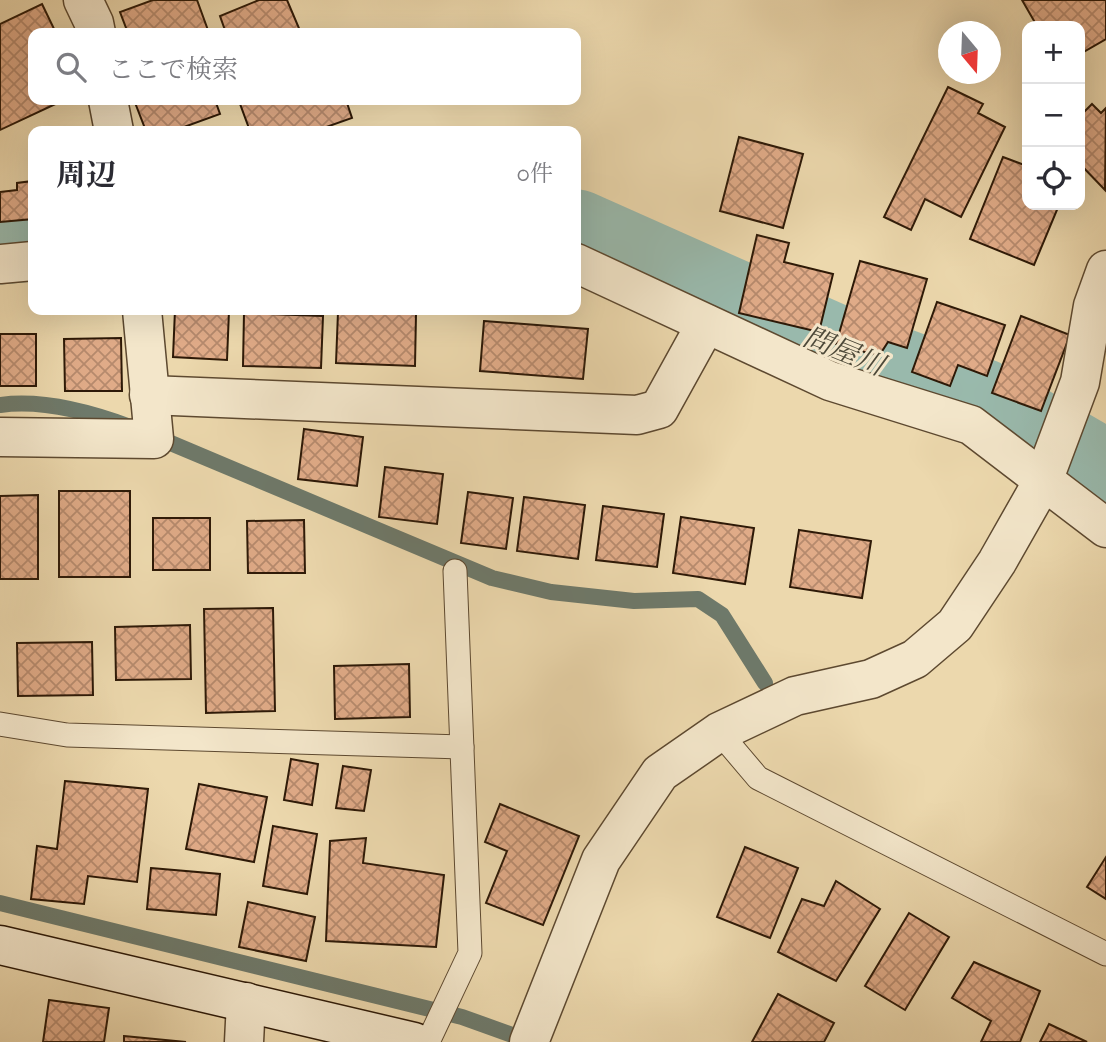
<!DOCTYPE html>
<html lang="ja">
<meta charset="utf-8">
<style>
body{margin:0;font-family:"IM FELL Great Primer","Noto Serif JP",serif;background:#f7f7f7;color:#2b2b33}
.controls{position:absolute;right:21px;top:21px;display:grid;overflow:hidden;border-radius:14px;box-shadow:0 7px 28px #0002}
.controls button{width:63px;height:63px;display:grid;place-items:center;padding:0;border:0;border-bottom:2px solid #e1e1e2;background:#fff;color:#2b2b33;font:35px sans-serif}
.compass{position:absolute;left:938px;top:21px;width:63px;height:63px;border-radius:50%;background:#fff;box-shadow:0 7px 28px #0002;rotate:161deg}
.list{margin:0;padding:0;list-style:none}
h2{display:flex;justify-content:space-between;align-items:center;height:91px;margin:0;padding:0 28px;font-size:30px}
h2 small{font-size:23px;font-weight:400;color:#7c7c81}
.icon{flex:none;width:38px;height:38px;fill:none;stroke:currentColor;stroke-width:2;stroke-linecap:round;stroke-linejoin:round}
.map{position:relative;flex:none;width:1106px;height:1042px;overflow:hidden}
.search{position:absolute;background:#fff;box-shadow:0 7px 28px #0002;left:28px;top:28px;width:553px;height:77px;display:flex;align-items:center;gap:18px;box-sizing:border-box;padding:0 24px;border-radius:14px;color:#7c7c81;font-size:26px}
.panel{position:absolute;background:#fff;box-shadow:0 7px 28px #0002;left:28px;top:126px;width:553px;height:189px;border-radius:14px}
.map>svg:first-child{display:block}
.lines{fill:none;stroke-linecap:round;stroke-linejoin:round}
.stream{stroke:#6e796a;stroke-width:16}
.river{stroke:#99b9ac;stroke-width:89}
.building{fill:url(#building-cross-hatch);stroke:#2d1907;stroke-width:2}
.lane-casing{stroke:#5d4930;stroke-width:25}
.street-casing{stroke:#5d4930;stroke-width:41}
.secondary-casing{stroke:#2d1907;stroke-width:41}
.lane{stroke:#f3e6ca;stroke-width:23}
.street{stroke:#f3e6ca;stroke-width:38}
.secondary{stroke:#f3e6ca;stroke-width:38}
.labels{text-anchor:middle;dominant-baseline:central;stroke-width:6;stroke-linejoin:round;paint-order:stroke}
.water-label{font-size:28px;font-style:italic;fill:#4d4939;stroke:#f3e6ca}
</style>
<div class="map">
<svg width="1106" height="1042" viewBox="0 0 1106 1042">
<defs>
<pattern id="building-cross-hatch" width="8" height="8" patternUnits="userSpaceOnUse" patternTransform="scale(1.75)"><rect width="8" height="8" fill="#e0ab88"/><path d="M0 0l8 8M0 8l8-8" fill="none" stroke="#b68a6d"/></pattern>
</defs>
<rect width="100%" height="100%" fill="#ecd8ad"/>
<filter id="stains"><feTurbulence type="fractalNoise" baseFrequency=".00286" numOctaves="4"/><feColorMatrix values="0 0 0 0 .2 0 0 0 0 .09 0 0 0 0 .02 0 0 0 .5 -.17"/></filter>
<radialGradient id="worn" r=".72"><stop offset=".6" stop-color="#630" stop-opacity="0"/><stop offset="1" stop-color="#630" stop-opacity=".3"/></radialGradient>
<g class="lines">
<!-- stream -->
<g class="stream">
<path d="M0,405C43,399 90,412 130,427"/>
<polyline points="154,436 492,578 551,592 634,601 698,599 722,615 765,683"/>
<polyline points="0,903 462,1017 529,1041"/>
</g>
<!-- river -->
<g class="river">
<polyline points="576,234 828,346 981,403 1083,462 1106,479"/>
<polyline points="0,240 33,237"/>
</g>
</g>
<!-- building -->
<g class="building">
<polygon points="153,0 197,0 209,33 128,33 120,12"/>
<polygon points="259,0 287,0 301,33 226,33 220,16"/>
<polygon points="1022,0 1106,0 1106,39 1080,54 1080,26 1037,26"/>
<polygon points="42,4 56,33 33,33 33,100 64,100 0,130 0,24"/>
<polygon points="948,87 983,104 978,113 1005,127 961,217 925,199 911,230 884,217"/>
<polygon points="134,100 215,100 220,114 173,131 146,131"/>
<polygon points="242,100 346,100 352,118 315,131 250,131 239,101"/>
<polygon points="1092,104 1101,113 1106,108 1105,190 1080,164 1080,116"/>
<polygon points="739,137 803,154 783,228 720,211"/>
<polygon points="1003,157 1027,166 1027,205 1059,205 1034,265 970,239"/>
<polygon points="33,181 33,219 0,222 0,192 17,190 17,183"/>
<polygon points="757,235 789,243 784,262 833,274 819,332 739,313"/>
<polygon points="860,261 927,279 907,348 888,342 879,356 836,344"/>
<polygon points="937,302 1005,325 987,376 958,365 950,386 912,372"/>
<polygon points="175,310 229,311 227,360 173,357"/>
<polygon points="338,312 416,314 415,366 336,363"/>
<polygon points="244,313 323,316 321,368 243,366"/>
<polygon points="1021,316 1070,335 1041,411 992,393"/>
<polygon points="484,321 588,329 583,379 480,371"/>
<rect x="0" y="334" width="36" height="52"/>
<polygon points="121,338 122,391 65,391 64,339"/>
<polygon points="304,429 363,437 357,486 298,479"/>
<polygon points="385,467 443,474 437,524 379,517"/>
<rect x="59" y="491" width="71" height="86"/>
<polygon points="468,492 513,498 506,549 461,543"/>
<polygon points="38,495 38,579 0,579 0,496"/>
<polygon points="524,497 585,505 578,559 517,551"/>
<polygon points="603,506 664,514 657,567 596,560"/>
<polygon points="681,517 754,528 745,584 673,573"/>
<rect x="153" y="518" width="57" height="52"/>
<polygon points="304,520 305,573 248,573 247,521"/>
<polygon points="799,530 871,541 862,598 790,587"/>
<polygon points="273,608 275,711 206,713 204,609"/>
<polygon points="190,625 191,679 116,680 115,627"/>
<polygon points="92,642 93,695 18,696 17,643"/>
<polygon points="409,664 410,717 335,719 334,666"/>
<polygon points="291,759 318,764 312,805 284,800"/>
<polygon points="343,766 371,770 364,811 336,808"/>
<polygon points="65,781 148,789 137,882 88,876 84,904 31,899 37,846 57,849"/>
<polygon points="199,784 267,797 254,862 186,849"/>
<polygon points="500,804 579,836 543,925 486,903 507,851 485,842"/>
<polygon points="273,826 317,834 307,894 263,886"/>
<polygon points="366,838 363,863 444,875 436,947 326,941 330,841"/>
<polygon points="745,847 798,868 770,938 717,917"/>
<polygon points="1106,857 1106,899 1087,887"/>
<polygon points="151,868 220,874 216,915 147,909"/>
<polygon points="836,881 880,909 836,981 778,952 802,899 824,906"/>
<polygon points="248,902 315,917 306,961 239,947"/>
<polygon points="909,913 949,937 905,1010 865,986"/>
<polygon points="974,962 1040,991 1020,1042 981,1042 991,1021 952,998"/>
<polygon points="778,994 834,1023 824,1042 752,1042"/>
<polygon points="49,1000 109,1008 104,1042 43,1042"/>
<polygon points="1049,1024 1087,1042 1040,1042"/>
<polygon points="124,1036 186,1042 124,1042"/>
</g>
<g class="lines">
<defs>
<g id="lane">
<polyline points="0,724 67,735 462,747"/>
<polyline points="719,732 758,778 1106,954"/>
<polyline points="428,1042 470,953 455,571"/>
</g>
<g id="street">
<polyline points="83,0 94,23 96,33"/>
<polyline points="108,100 114,131"/>
<polyline points="576,263 830,381 971,425 1106,528"/>
<polyline points="0,264 33,261"/>
<polyline points="149,395 637,415 659,409 706,324"/>
<polyline points="0,437 154,439 142,310"/>
<polyline points="244,1042 246,1002"/>
<polyline points="529,1042 601,860 660,773 719,732 795,696 871,679 915,659 955,625 997,562 1043,481 1080,382 1093,306 1106,270"/>
</g>
<polyline id="secondary" points="0,945 414,1042"/>
</defs>
<!-- lane casing -->
<use href="#lane" class="lane-casing"/>
<!-- street casing -->
<use href="#street" class="street-casing"/>
<!-- secondary casing -->
<use href="#secondary" class="secondary-casing"/>
<!-- lane -->
<use href="#lane" class="lane"/>
<!-- street -->
<use href="#street" class="street"/>
<!-- secondary -->
<use href="#secondary" class="secondary"/>
</g>
<g class="labels">
<!-- water labels -->
<g class="water-label">
<text transform="translate(844 351) rotate(22)">問屋川</text>
</g>
</g>
<rect width="100%" height="100%" filter="url(#stains)"/>
<rect width="100%" height="100%" fill="url(#worn)"/>
</svg>
<div class="controls">
<button>+</button>
<button>−</button>
<button><svg class="icon" aria-label="locate" viewBox="0 0 24 24"><circle cx="12" cy="12" r="6"/><path d="M12 2v4M12 18v4M2 12h4M18 12h4"/></svg></button>
</div>
<svg class="compass" viewBox="-18 -18 36 36"><path d="M0-13l5 13h-10z" fill="#e53935"/><path d="M0 13l5-13h-10z" fill="#7c7c81"/></svg>
<div class="search"><svg class="icon" aria-label="search" viewBox="0 0 24 24"><circle cx="10" cy="10" r="6"/><path d="M15 15l6 6"/></svg>ここで検索</div>
<section class="panel">
<h2>周辺<small>0件</small></h2>
<ul class="list">
</ul>
</section>
</div>
